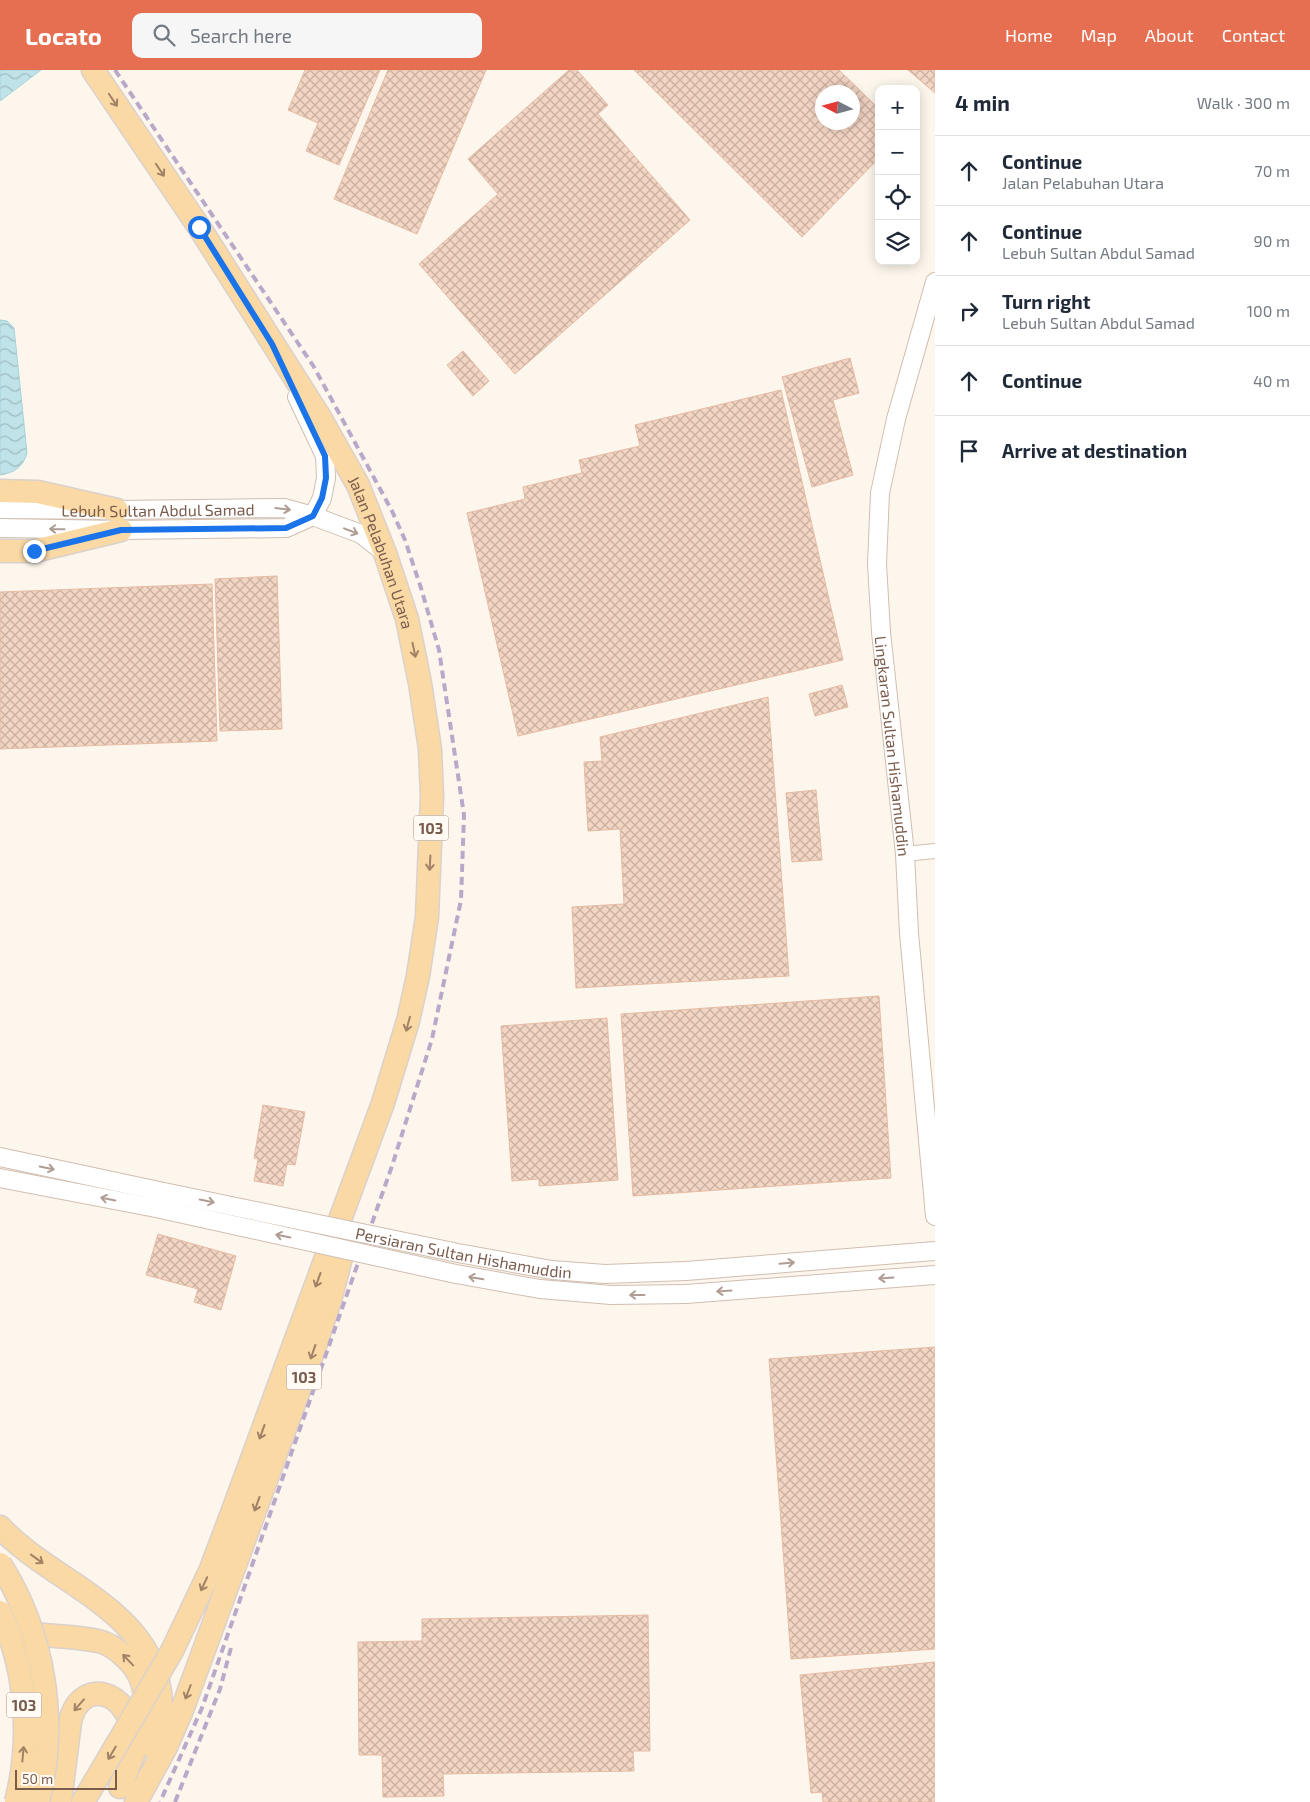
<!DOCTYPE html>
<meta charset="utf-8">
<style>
body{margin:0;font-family:"Exo 2",sans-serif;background:#f6f6f7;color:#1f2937}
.controls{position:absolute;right:15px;top:15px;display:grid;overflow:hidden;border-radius:10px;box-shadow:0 2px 12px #0003}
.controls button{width:45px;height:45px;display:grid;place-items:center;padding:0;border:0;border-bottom:1px solid #e0e1e3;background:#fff;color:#1f2937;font:25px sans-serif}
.compass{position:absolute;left:815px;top:15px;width:45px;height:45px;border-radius:50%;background:#fff;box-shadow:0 2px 12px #0003;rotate:276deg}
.scale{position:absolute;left:15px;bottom:12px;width:102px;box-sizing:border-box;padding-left:5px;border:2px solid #7a5c4d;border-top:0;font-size:14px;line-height:18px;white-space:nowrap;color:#7a5c4d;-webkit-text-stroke:4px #fffaf3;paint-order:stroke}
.stop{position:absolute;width:15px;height:15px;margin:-11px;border:4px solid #1a73e8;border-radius:50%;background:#fff}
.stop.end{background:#1a73e8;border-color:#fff;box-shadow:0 1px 5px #0008}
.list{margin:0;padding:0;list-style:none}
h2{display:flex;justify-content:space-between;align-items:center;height:65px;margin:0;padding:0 20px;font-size:21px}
h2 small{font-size:16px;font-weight:400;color:#747a83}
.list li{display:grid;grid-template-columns:32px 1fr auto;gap:15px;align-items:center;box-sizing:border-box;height:70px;padding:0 20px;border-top:1px solid #e0e1e3}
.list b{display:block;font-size:19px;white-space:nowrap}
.list p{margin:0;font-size:16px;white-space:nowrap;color:#747a83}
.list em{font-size:16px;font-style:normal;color:#747a83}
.icon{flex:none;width:28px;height:28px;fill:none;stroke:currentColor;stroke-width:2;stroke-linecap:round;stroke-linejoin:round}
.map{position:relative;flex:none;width:935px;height:1732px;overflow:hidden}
header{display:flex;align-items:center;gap:30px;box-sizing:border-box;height:70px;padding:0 25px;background:#e76f51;color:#fff}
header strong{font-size:24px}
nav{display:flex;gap:28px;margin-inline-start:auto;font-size:18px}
.search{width:350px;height:45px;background:#f6f6f7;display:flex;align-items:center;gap:12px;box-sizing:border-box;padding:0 18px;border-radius:10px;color:#747a83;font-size:19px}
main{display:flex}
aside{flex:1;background:#fff}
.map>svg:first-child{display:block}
.water{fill:url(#water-waves);stroke:#a5d3da}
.building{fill:url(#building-cross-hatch);stroke:#e6bba3;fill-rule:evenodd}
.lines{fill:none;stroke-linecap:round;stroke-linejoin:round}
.minor-casing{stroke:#d1beb0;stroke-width:16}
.tertiary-casing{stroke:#d1beb0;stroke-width:20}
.primary-casing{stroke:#dad1cd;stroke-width:25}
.minor{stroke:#fff;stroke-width:14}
.tertiary{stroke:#fff;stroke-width:18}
.primary{stroke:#fbd9a5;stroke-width:22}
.rail{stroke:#b9a8c9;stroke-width:4;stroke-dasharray:8 5;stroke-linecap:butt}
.tertiary-bridge-casing{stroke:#d1beb0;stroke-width:20;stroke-linecap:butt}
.primary-bridge-casing{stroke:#dad1cd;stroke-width:25;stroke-linecap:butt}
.tertiary-bridge{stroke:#fff;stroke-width:18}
.primary-bridge{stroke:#fbd9a5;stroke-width:22}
.oneway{stroke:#a18267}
.oneway2{stroke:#af9d94}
.route{stroke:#1a73e8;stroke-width:6}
.labels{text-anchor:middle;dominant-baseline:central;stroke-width:4.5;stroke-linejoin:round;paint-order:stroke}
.shield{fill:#fffaf3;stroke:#a28b7f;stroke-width:1}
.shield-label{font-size:15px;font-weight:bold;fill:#7a5c4d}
.street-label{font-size:16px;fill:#7a5c4d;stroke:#fffaf3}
</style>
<header>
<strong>Locato</strong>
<div class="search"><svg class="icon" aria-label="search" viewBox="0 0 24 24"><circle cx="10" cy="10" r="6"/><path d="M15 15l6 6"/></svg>Search here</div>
<nav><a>Home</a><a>Map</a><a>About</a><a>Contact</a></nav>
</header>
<main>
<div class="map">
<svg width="935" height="1732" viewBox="0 0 935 1732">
<defs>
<pattern id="water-waves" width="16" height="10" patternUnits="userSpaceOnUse" patternTransform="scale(1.25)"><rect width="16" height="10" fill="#bfe3e8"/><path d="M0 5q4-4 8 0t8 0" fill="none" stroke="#a0bbbe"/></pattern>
<pattern id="building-cross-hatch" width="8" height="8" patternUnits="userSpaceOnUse" patternTransform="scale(1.25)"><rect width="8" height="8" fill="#f3d5c3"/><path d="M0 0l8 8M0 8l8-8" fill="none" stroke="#cab0a1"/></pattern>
</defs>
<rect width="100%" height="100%" fill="#fdf6ec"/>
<!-- water -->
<g class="water">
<polygon points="0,0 41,0 0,31"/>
<path d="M0,250L7,251L14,258L27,383C23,397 14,403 0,405Z"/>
</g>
<!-- building -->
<g class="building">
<polygon points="305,0 380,0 339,95 306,81 318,53 288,40"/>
<polygon points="388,0 486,0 417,164 334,129"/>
<polygon points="569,0 577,0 608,35 598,44 690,150 515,304 419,194 498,124 468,89"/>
<path d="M634,0H839L879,39V88L802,167ZM822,22H852V52H822Z"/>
<polygon points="908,0 935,0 935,23"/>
<polygon points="463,281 489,311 473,326 447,295"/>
<polygon points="850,288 859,323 833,330 853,405 812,417 782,307"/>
<polygon points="781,320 843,590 518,666 467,443 525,429 523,417 582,403 579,390 640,376 635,355"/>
<polygon points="277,506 282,659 220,661 215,509"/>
<polygon points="212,514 217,671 0,679 0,522"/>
<polygon points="842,615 848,637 815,646 809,624"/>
<polygon points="768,627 789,906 576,918 572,837 624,834 620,759 588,761 584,692 602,691 600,667"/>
<polygon points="816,720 822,790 792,792 786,723"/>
<polygon points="879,926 891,1108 633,1126 621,944"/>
<polygon points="607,948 618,1110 539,1116 539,1109 512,1111 501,956"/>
<polygon points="263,1035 305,1042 295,1095 287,1094 283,1116 254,1111 258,1089 254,1088"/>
<polygon points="158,1164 236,1186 221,1240 194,1232 198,1219 146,1205"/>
<polygon points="935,1277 935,1579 791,1589 769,1289"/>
<polygon points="648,1545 650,1681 633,1681 634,1701 443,1704 444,1726 383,1727 382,1685 359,1685 358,1572 422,1571 422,1549"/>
<polygon points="935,1592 935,1732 823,1732 822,1722 811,1723 800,1605"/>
</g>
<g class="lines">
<defs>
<polyline id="minor" points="905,784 935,781"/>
<g id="tertiary">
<path id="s1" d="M935,212L896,349L880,423L877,494L881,562L905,784L909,863L935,1146"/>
<path id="s2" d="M0,439L117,440L284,438L313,446L361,464L385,483"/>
<polyline points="0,458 121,460 286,458 313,446 322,428 326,408 325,386 297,327"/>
<polyline points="0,1087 159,1121"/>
<polyline points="0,1108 156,1138"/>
<polyline points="686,1201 935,1181"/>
<polyline points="686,1224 935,1205"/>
</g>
<g id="primary">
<path id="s3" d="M93,0L199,157L319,346L358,415L385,483L407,549L420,613L430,679L432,726L427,847L418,906L408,951L383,1033L232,1443L211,1499L172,1581"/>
<polyline points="0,421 38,422 117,440"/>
<polyline points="0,481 34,481 121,460"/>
<path d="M0,1457C52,1513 148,1537 160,1622C162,1641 161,1661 155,1679"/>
<path d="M14,1561C42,1567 70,1565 98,1571C109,1573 119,1581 127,1589C164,1624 136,1677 120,1717"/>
<path d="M60,1732L70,1652C80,1606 131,1620 132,1667"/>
<polyline points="136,1732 166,1677 182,1640 314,1279 330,1230 344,1176"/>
</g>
</defs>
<!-- minor casing -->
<use href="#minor" class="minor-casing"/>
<!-- tertiary casing -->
<use href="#tertiary" class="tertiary-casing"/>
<!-- primary casing -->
<use href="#primary" class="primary-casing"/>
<!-- minor -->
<use href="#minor" class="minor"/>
<!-- tertiary -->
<use href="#tertiary" class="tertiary"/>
<!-- primary -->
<use href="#primary" class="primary"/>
<!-- rail -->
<g class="rail">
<polyline points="115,0 314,297 392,441 405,470 421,518 439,580 464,745 461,830 432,969 392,1096 202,1638 160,1732"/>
<polyline points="175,1732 220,1619 232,1574"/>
</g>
<defs>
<g id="tertiary-bridge">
<path id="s4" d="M159,1121L458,1183L552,1200L605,1204L686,1201"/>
<polyline points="156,1138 456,1204 540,1219 611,1225 686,1224"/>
</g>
<g id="primary-bridge">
<path d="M0,1494C45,1565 58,1651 38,1732"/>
<path d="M0,1542C27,1600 32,1670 16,1732"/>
<polyline points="83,1732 172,1581"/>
</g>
</defs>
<!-- tertiary-bridge casing -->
<use href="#tertiary-bridge" class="tertiary-bridge-casing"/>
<!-- primary-bridge casing -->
<use href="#primary-bridge" class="primary-bridge-casing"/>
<!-- tertiary-bridge -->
<use href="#tertiary-bridge" class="tertiary-bridge"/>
<!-- primary-bridge -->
<use href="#primary-bridge" class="primary-bridge"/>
</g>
<!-- one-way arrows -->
<defs><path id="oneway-shaft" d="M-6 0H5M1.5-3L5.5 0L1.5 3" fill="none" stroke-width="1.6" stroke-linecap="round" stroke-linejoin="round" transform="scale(1.25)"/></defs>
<g class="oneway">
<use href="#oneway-shaft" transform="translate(113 30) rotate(56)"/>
<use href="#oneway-shaft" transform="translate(160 100) rotate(56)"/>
<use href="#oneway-shaft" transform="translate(414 580) rotate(78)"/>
<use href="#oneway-shaft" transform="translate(430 793) rotate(93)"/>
<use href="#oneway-shaft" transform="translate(408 954) rotate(105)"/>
<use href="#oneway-shaft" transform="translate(318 1210) rotate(110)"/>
<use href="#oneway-shaft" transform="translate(313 1282) rotate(109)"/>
<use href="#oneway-shaft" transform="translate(262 1362) rotate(110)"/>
<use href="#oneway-shaft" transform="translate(257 1434) rotate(110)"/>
<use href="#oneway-shaft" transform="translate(37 1489) rotate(36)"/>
<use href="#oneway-shaft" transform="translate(204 1514) rotate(115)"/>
<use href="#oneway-shaft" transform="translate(128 1590) rotate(-134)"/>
<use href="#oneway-shaft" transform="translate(188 1622) rotate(111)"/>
<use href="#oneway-shaft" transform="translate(79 1635) rotate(131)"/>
<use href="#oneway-shaft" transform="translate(112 1683) rotate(121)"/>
<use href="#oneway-shaft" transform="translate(23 1684) rotate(-85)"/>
</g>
<g class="oneway2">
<use href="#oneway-shaft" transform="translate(283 439) rotate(7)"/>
<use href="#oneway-shaft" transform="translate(57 459) rotate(-179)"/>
<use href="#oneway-shaft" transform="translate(351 461) rotate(21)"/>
<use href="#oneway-shaft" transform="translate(47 1098) rotate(12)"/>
<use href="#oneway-shaft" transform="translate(108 1129) rotate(-169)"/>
<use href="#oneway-shaft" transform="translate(207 1131) rotate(12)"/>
<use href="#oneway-shaft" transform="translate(283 1166) rotate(-168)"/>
<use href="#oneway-shaft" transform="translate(787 1193) rotate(-5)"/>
<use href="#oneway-shaft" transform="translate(476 1208) rotate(-170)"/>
<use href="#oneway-shaft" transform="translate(886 1208) rotate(176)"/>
<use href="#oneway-shaft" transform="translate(724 1221) rotate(176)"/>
<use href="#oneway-shaft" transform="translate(637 1225) rotate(180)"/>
</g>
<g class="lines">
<!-- route -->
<polyline class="route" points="34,481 121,460 286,458 313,446 322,428 326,408 325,386 272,274 199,157"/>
</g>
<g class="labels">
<!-- shield labels -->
<g class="shield">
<rect x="413.5" y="745.5" width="35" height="25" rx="4"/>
<rect x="286.5" y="1294.5" width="35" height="25" rx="4"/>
<rect x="6.5" y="1622.5" width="35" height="25" rx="4"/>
</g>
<g class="shield-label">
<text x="431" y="758">103</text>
<text x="304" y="1307">103</text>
<text x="24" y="1635">103</text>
</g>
<!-- street labels -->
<g class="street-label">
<text stroke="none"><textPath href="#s2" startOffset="158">Lebuh Sultan Abdul Samad</textPath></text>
<text stroke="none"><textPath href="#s3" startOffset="564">Jalan Pelabuhan Utara</textPath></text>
<text stroke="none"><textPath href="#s1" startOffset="472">Lingkaran Sultan Hishamuddin</textPath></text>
<text stroke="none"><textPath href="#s4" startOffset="311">Persiaran Sultan Hishamuddin</textPath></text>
</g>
</g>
</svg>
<div class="controls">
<button>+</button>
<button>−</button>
<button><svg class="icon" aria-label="locate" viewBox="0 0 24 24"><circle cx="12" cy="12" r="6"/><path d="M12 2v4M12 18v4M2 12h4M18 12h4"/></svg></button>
<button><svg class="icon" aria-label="layers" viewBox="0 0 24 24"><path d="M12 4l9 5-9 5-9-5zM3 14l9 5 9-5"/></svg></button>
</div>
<svg class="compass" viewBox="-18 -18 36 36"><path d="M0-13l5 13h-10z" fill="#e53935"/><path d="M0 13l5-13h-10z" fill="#747a83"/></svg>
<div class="scale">50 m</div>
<div class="stop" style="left:199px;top:157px"></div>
<div class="stop end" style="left:34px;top:481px"></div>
</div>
<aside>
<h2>4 min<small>Walk · 300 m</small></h2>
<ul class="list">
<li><svg class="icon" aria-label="ahead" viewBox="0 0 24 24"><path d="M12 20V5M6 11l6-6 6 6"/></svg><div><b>Continue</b><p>Jalan Pelabuhan Utara</p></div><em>70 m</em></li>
<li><svg class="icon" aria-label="ahead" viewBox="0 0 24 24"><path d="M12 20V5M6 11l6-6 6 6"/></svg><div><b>Continue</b><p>Lebuh Sultan Abdul Samad</p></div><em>90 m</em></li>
<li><svg class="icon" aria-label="right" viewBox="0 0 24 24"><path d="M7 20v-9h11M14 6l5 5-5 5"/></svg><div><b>Turn right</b><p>Lebuh Sultan Abdul Samad</p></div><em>100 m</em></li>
<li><svg class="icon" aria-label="ahead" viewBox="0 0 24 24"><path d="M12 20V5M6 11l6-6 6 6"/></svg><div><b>Continue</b></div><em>40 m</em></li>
<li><svg class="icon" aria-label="arrive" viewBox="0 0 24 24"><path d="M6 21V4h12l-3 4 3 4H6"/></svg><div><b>Arrive at destination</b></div></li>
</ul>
</aside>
</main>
